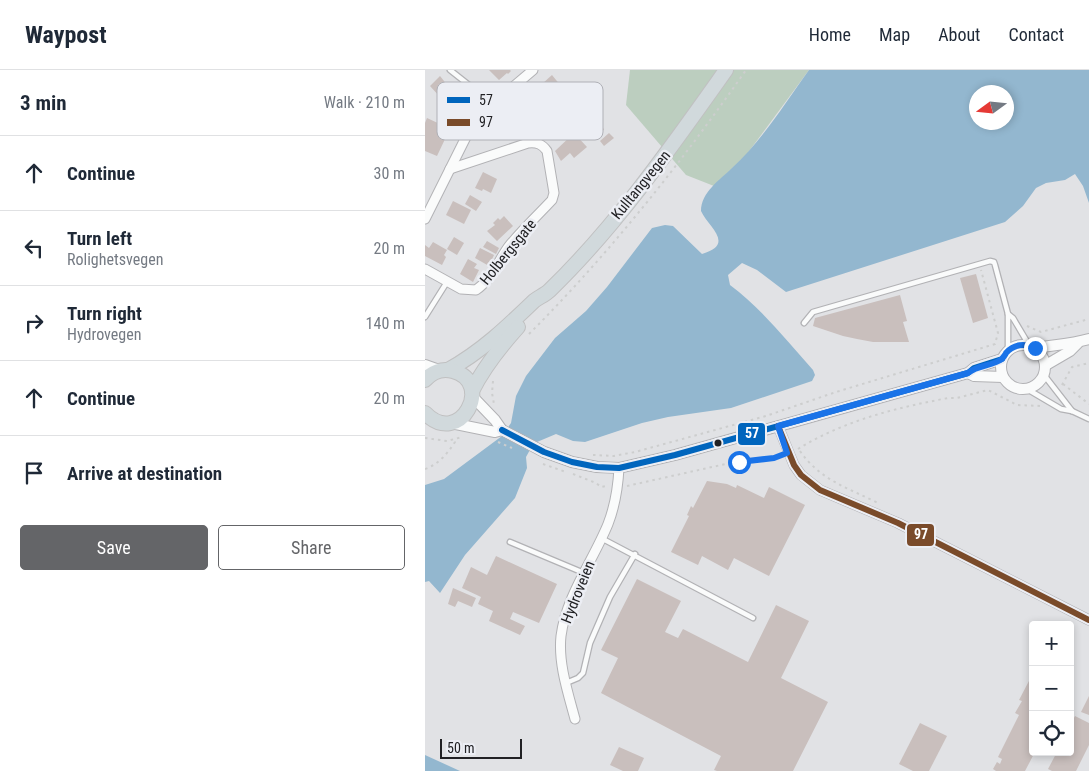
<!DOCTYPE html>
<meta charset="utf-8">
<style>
body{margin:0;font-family:"Roboto Condensed",sans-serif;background:#f6f6f7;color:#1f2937}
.controls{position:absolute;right:15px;bottom:15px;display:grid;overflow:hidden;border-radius:5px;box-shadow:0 2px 8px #0003}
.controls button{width:45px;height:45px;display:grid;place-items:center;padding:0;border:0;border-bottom:1px solid #e0e1e3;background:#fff;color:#1f2937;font:25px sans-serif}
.compass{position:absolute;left:544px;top:15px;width:45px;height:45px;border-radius:50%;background:#fff;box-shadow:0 2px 8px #0003;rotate:255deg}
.scale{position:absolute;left:15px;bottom:12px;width:82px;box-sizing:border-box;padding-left:5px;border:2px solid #212124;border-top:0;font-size:14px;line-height:18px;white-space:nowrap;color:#212124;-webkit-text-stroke:4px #eceef4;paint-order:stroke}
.stop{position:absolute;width:15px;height:15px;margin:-11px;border:4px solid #1a73e8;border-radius:50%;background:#fff}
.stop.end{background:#1a73e8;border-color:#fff;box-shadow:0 1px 5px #0008}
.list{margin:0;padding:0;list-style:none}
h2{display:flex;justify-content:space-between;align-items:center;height:65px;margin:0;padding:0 20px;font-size:21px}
h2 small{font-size:16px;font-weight:400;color:#747a83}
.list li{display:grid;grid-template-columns:32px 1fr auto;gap:15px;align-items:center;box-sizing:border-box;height:75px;padding:0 20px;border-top:1px solid #e0e1e3}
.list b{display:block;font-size:19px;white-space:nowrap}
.list p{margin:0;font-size:16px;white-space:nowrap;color:#747a83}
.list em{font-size:16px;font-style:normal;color:#747a83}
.actions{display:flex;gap:10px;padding:15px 20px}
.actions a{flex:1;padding:11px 0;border:1px solid #646568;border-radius:5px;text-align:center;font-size:18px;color:#646568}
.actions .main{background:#646568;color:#fff}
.icon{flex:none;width:28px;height:28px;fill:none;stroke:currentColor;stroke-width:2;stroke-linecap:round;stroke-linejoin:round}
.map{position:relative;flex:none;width:664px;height:701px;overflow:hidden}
header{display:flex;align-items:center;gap:30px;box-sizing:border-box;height:70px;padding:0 25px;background:#fff;border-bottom:1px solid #e0e1e3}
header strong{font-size:24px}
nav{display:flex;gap:28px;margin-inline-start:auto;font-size:18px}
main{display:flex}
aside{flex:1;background:#fff}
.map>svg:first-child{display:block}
.green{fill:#bccebf}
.water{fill:#93b7cf;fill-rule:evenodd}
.building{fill:#c9bfbd}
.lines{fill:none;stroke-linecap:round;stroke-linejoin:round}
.service-casing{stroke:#b2b2b5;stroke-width:7}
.minor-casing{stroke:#b2b2b5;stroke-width:11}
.tertiary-casing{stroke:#b2b2b5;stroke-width:12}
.trunk-casing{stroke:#c0c0c1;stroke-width:16}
.path{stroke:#cdcece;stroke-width:2;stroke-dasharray:2.5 4;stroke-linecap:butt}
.service{stroke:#fafbfb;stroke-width:4.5}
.minor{stroke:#fafbfb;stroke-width:9}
.tertiary{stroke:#fafbfb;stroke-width:10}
.trunk{stroke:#d1d9dc;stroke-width:14}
.bus-1-casing{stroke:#eceef4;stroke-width:10}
.bus-2-casing{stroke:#eceef4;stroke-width:10}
.bus-1{stroke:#0065bd;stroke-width:6}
.bus-2{stroke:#7a4b2a;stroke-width:6}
.route{stroke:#1a73e8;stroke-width:6}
.bus-dot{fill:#212124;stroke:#eceef4;stroke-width:2}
.labels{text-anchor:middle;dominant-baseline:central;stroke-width:5;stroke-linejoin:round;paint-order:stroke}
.street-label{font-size:15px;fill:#212124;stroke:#eceef4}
.key{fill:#eceef4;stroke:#afb0b6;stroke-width:1}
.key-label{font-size:14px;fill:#212124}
.line-badge{stroke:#eceef4;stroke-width:2}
.badge-label{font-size:14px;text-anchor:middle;font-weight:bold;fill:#fff}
</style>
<header>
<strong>Waypost</strong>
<nav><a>Home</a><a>Map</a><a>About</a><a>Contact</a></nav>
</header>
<main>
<aside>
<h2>3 min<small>Walk · 210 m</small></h2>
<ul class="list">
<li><svg class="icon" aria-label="ahead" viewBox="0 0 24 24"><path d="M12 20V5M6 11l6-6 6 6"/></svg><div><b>Continue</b></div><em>30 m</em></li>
<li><svg class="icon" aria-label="left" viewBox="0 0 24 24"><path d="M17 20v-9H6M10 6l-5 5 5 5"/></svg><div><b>Turn left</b><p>Rolighetsvegen</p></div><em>20 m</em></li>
<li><svg class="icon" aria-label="right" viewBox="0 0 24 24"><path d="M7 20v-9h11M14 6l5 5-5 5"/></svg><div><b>Turn right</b><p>Hydrovegen</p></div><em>140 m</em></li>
<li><svg class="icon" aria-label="ahead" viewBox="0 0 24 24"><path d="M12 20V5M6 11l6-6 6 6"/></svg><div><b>Continue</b></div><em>20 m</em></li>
<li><svg class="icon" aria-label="arrive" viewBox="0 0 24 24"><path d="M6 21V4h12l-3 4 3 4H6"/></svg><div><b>Arrive at destination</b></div></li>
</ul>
<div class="actions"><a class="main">Save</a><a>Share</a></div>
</aside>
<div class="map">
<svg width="664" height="701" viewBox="0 0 664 701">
<rect width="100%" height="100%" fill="#e1e2e5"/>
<!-- green -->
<polygon class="green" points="205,0 384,0 322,84 289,116 261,105 201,35"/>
<!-- water -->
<g class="water">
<path d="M384,0H664V133L658,116L650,104L640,110L621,113L611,118L598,136L580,152L361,222L332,200L317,193L303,205L305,215C337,239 362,271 388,300L390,305L387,311L306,338L243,347L217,353L160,372L148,371L131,364L112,372L106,378L101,387L102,398L90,428L40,485L15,523L4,511L0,512V415L19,409L77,366L86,353L91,326L101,306L130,268L161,241L182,217L227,158L240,155L248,156L277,184C311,174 283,157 276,141C276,122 295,110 307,98C336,72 361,32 384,0ZM552,22H582V52H552Z"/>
<polygon points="0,685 35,701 0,701"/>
</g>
<!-- building -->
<g class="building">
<polygon points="64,0 85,0 86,1 83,4 82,3 74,10"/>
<polygon points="127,5 136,16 118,32 108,22"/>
<polygon points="15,6 23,16 26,14 39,27 22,43 12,32 16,28 5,16"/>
<polygon points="2,48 17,55 13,64 21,67 12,86 0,81 0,53"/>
<polygon points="177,55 179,60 173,62 171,57"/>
<polygon points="149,63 162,77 149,88 145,83 136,91 130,81"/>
<polygon points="184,63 189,68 179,76 175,71"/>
<polygon points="58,102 72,109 66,123 58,119 57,121 50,118"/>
<polygon points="45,125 57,132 51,141 40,134"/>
<polygon points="28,131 46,140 39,154 21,145"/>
<polygon points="79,146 88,156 72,171 62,161 70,155 68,153 73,148 75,150"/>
<polygon points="29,167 39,173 32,185 22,179"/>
<polygon points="62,171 74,178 71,184 58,177"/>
<polygon points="8,172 22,180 19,185 21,187 17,195 0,186 0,175 4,178"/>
<polygon points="55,178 69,185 64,196 50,188"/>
<polygon points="43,189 52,194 49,198 54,200 48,212 35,204"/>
<polygon points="551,204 563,248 548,253 535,208"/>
<polygon points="475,225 482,251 478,252 484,272 448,272 432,269 418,266 388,256 390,248"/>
<polygon points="282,411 302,414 311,418 312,415 339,428 344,417 380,435 344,506 309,488 303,500 277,486 273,495 246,482 264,446 262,445 266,436 268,438"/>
<polygon points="71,486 132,514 114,553 88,542 85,549 100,556 95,565 64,551 68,541 53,534 56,527 37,518 46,497 62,505"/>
<polygon points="212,509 256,531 240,562 253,568 258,559 323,592 351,535 384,551 356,608 403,632 368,701 292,701 289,700 296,686 176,623 193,588 176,580"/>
<polygon points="28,518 51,528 47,537 33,531 30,537 23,534"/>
<polygon points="605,609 608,610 608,682 610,682 600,701 571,701 568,699 572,692 575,694 577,689 573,687 594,645 590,643 597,631 594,630"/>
<polygon points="664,626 664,645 656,642"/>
<polygon points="650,646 664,653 664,675 651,701 627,701 623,699 632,682 645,682 645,655"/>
<polygon points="495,653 522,666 504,701 488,701 474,694"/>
<polygon points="194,677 219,688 213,701 198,701 185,695"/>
</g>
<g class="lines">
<defs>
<g id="service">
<polyline points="25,0 68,34"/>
<polyline points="583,244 588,248 604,275"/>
<polyline points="0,247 22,212"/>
<polyline points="379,253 388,242 565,191 569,192 570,195 583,244 583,280"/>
<polyline points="619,305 647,341"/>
<polyline points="602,319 636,339 647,341 664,349"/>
<polyline points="176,468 328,548"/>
<polyline points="85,472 159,503"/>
<polyline points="141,613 153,608 158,603 165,573 185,527 210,484"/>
</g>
<g id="minor">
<polyline points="0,149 47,55 68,34 108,0"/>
<path d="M0,199L36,219L51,220C67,209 73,191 84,176C97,160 113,145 127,130L129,123L122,81C117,74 112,72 103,73L25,99"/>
<polyline points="353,356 369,395 376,405 395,420 473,453 664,550"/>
<path d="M150,649C143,623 133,593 136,566C141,526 168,491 183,454C190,436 193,417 194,398"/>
</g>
<g id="tertiary">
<circle cx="598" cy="297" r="22"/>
<path d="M610,278C628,275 647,274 664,269"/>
<polyline points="0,295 14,300"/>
<polyline points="621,295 645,281 653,273"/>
<polyline points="543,303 549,306 578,307"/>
<polyline points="47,326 70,350 77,360"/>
<polyline points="26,353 70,362 77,360"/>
<polyline points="77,360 119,382 147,392 172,397 194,398 250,385 543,303 549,298 577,289"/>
</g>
<g id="trunk">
<path d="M23,300C56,282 82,257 109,231C114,227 120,225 125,220C192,155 247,76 301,0"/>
<path d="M0,310C7,302 17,298 28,301C70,312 35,379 0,343"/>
<path d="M47,321C59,297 75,277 93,257"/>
</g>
</defs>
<!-- service casing -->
<use href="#service" class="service-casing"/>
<!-- minor casing -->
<use href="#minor" class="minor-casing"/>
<!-- tertiary casing -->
<use href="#tertiary" class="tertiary-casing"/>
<!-- trunk casing -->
<use href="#trunk" class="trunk-casing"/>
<!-- path -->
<g class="path">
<polyline points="602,256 616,262 664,249"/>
<path d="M104,264C185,183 256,93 321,0"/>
<polyline points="68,311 67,323 69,334"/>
<polyline points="638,314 664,334"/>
<polyline points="637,315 647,297 664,293"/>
<polyline points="0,368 22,371 37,367"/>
<polyline points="73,372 87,378"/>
<path d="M373,379C418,351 470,338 523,328H532L563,320L592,335L616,336"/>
<path d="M375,381C395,410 423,418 453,433"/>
<polyline points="168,385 189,386 210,382 341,346 411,322 570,274 573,263 556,200"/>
<polyline points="118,394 141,402"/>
<path d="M0,399C14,394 22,384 30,372V369"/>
<polyline points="148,404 171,413 176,417 182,416"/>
<polyline points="202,416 314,391 354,386"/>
</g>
<!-- service -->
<use href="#service" class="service"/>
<!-- minor -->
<use href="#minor" class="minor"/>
<!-- tertiary -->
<use href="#tertiary" class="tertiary"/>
<!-- trunk -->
<use href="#trunk" class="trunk"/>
<defs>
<polyline id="bus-1" points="77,360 119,382 147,392 172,397 194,398 250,385 543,303 549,298 577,289"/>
<polyline id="bus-2" points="353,356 369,395 376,405 395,420 473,453 664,550"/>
</defs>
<!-- bus-1 casing -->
<use href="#bus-1" class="bus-1-casing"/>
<!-- bus-2 casing -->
<use href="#bus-2" class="bus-2-casing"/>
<!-- bus-1 -->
<use href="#bus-1" class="bus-1"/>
<!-- bus-2 -->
<use href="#bus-2" class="bus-2"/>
</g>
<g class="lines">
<!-- route -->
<path class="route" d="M314,392L349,388L362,383L353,356L543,303C553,295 568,296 577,289C577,289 581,284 581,283C589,274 600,273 610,278"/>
</g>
<!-- markers -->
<circle class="bus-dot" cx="293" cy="373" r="4.5"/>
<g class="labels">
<!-- street labels -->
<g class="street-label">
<text transform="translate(216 115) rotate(-51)">Kulltangvegen</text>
<text transform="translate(83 182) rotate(-51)">Holbergsgate</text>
<text transform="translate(153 522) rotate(-68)">Hydroveien</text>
</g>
</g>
<!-- legend -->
<rect x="12" y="12" width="166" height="58" rx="8" class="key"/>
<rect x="22" y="27" width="23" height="6" fill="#0065bd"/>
<rect x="22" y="49" width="23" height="7" fill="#7a4b2a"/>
<g class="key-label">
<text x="54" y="35">57</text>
<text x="54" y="57">97</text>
</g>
<g class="line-badge">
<rect x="312" y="352" width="29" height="24" rx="5" fill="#0065bd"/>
<rect x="481" y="453" width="29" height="24" rx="5" fill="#7a4b2a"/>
</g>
<g class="badge-label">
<text x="327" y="368">57</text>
<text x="496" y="469">97</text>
</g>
</svg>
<div class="controls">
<button>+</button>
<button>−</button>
<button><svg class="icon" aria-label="locate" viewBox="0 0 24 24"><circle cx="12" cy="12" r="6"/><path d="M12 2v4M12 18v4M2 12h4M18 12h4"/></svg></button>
</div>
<svg class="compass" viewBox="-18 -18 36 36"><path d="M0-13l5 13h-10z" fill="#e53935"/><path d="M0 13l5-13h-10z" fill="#747a83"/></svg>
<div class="scale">50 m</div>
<div class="stop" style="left:314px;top:392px"></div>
<div class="stop end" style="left:610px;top:278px"></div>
</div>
</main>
